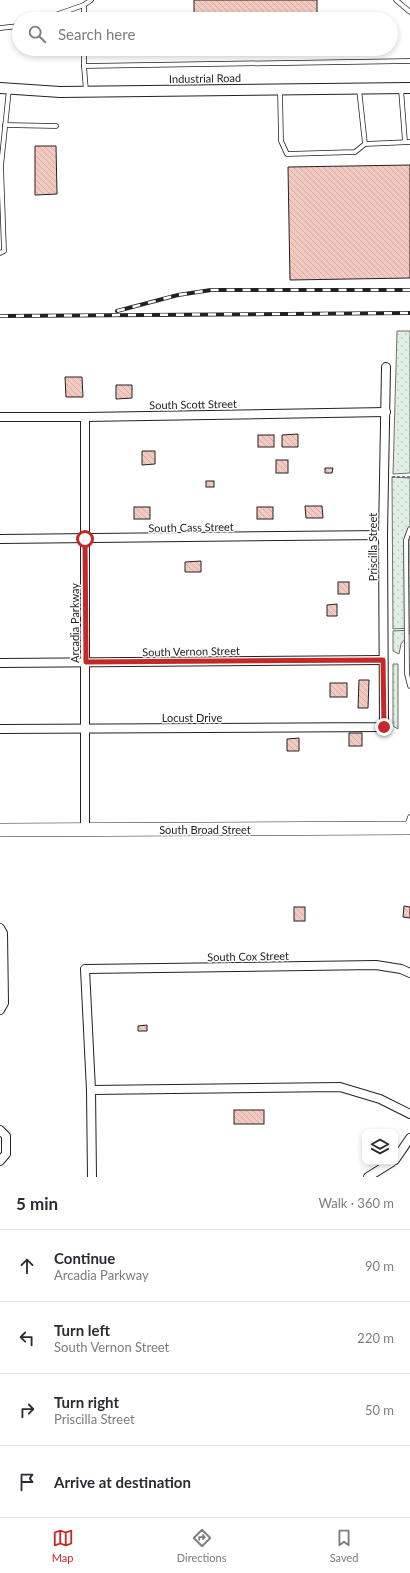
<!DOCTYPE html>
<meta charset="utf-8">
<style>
body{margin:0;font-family:Lato,sans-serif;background:#f7f7f7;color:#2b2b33}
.controls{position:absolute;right:12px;bottom:12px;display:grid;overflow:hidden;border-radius:8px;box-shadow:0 2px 6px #0003}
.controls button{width:36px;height:36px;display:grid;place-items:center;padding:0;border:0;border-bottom:1px solid #e1e1e2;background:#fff;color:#2b2b33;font:20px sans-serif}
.stop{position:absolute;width:12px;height:12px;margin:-9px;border:3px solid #c62828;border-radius:50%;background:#fff}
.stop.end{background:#c62828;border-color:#fff;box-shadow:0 1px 4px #0008}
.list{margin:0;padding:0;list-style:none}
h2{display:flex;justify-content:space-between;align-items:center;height:52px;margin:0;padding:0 16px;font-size:17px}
h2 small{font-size:13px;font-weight:400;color:#7c7c81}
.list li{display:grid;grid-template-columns:26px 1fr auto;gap:12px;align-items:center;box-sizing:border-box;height:72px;padding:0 16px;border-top:1px solid #e1e1e2}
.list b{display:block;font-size:15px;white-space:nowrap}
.list p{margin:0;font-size:13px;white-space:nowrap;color:#7c7c81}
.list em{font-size:13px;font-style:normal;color:#7c7c81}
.icon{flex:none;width:22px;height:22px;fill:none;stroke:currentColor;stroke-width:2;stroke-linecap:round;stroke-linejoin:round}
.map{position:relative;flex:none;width:410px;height:1177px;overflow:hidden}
.search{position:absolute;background:#fff;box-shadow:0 2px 6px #0003;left:12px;right:12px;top:12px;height:44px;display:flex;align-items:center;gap:10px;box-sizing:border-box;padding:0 14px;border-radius:22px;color:#7c7c81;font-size:15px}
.sheet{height:340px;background:#fff}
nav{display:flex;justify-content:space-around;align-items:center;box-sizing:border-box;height:56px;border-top:1px solid #e1e1e2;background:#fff;font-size:11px;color:#7c7c81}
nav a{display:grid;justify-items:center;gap:2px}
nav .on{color:#c62828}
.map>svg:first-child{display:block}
.grass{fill:url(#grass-dots);stroke:#6f6f6f}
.building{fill:url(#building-back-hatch);stroke:#222}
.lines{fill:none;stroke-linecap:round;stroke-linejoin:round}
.service-casing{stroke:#222;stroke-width:5.5}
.minor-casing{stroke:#222;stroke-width:10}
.tertiary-casing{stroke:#222;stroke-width:12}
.primary-casing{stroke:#222;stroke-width:14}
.path{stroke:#646464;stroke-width:1.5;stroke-dasharray:3 2;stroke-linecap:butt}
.service{stroke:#fff;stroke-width:4}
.minor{stroke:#fff;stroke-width:8}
.tertiary{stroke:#fff;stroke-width:10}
.primary{stroke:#fff;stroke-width:13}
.rail-casing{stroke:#222;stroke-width:4}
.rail{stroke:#fff;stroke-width:2.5;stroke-dasharray:8;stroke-linecap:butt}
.route{stroke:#c62828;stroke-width:5}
.labels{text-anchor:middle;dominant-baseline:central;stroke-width:3;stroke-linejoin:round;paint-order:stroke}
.street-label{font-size:11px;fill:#222;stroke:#fff}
</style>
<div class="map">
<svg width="410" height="1177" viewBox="0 0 410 1177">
<defs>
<pattern id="grass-dots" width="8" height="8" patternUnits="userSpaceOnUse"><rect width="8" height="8" fill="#e0efe3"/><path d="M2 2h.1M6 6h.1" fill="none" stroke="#c0cdc2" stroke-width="1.8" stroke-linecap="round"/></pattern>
<pattern id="building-back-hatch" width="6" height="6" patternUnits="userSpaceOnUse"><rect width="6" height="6" fill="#f3c9c0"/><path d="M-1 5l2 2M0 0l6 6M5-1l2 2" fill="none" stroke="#d0aca5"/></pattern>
</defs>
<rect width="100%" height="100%" fill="#fff"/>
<!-- grass -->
<g class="grass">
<polygon points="397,331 410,331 410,473 393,474"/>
<polygon points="392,477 410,478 410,628 393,629"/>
<polygon points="410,630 410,633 401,644 399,654 393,651 393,631"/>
<polygon points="393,664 398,664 398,729 393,726"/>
</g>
<!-- building -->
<g class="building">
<polygon points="194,0 317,0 317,17 377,15 377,19 194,19"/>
<polygon points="35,146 56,146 57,194 35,195"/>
<polygon points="410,165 410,278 290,280 288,167"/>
<polygon points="65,377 82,377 83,397 66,397"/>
<polygon points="116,385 132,385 132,398 116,399"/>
<polygon points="298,434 298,447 282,447 282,435"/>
<rect x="258" y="435" width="16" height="12"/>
<polygon points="142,451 155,451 155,464 142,465"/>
<rect x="276" y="460" width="12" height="13"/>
<polygon points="325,468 333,468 332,473 325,473"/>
<rect x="206" y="481" width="8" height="6"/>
<polygon points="305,506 322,506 323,518 306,518"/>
<rect x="134" y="507" width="16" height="12"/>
<rect x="257" y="507" width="16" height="12"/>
<polygon points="201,561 201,572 185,572 185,562"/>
<rect x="338" y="582" width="11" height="12"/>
<polygon points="337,604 337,616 327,616 327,605"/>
<polygon points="359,680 369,680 368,708 358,708"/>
<rect x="330" y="683" width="17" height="14"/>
<rect x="349" y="733" width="13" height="13"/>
<polygon points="299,738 299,751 287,751 287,739"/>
<polygon points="404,906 410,907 410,918 403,917"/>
<rect x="294" y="907" width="11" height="14"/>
<polygon points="147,1025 147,1031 138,1031 138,1026"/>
<rect x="234" y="1110" width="30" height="14"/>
</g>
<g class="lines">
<defs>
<g id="service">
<polyline points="396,0 410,12"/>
<polyline points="44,19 84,5"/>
<polyline points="84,19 84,5 91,0"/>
<polyline points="0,28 19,26"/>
<polyline points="84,49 84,66 86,91"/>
<polyline points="84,66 410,61"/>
<polyline points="359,89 365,144"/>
<polyline points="401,89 405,142"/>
<polyline points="280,90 281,141 287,154 355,152 365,144 410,142"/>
<polyline points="5,125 56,126"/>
<polyline points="0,253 4,251 1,166 9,89"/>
<polyline points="410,529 406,540 407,674 410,686"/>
<polyline points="407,826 410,817"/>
</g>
<g id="minor">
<polyline points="0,417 85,417 386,412"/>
<polyline points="85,417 85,829"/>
<polyline points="0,539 383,535"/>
<polyline points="0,663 383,660"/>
<polyline points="0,729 384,727 383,535 386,367"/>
<polyline points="0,928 3,933 4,1003 0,1010"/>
<polyline points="91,1090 340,1087 380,1099 410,1114"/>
<polyline points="0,1130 6,1136 6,1154 0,1161"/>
<polyline points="395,1160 410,1138"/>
<polyline points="92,1177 91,1090 85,969 376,965 401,969 410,973"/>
<polyline points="368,1177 392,1162"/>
</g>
<polyline id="tertiary" points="0,88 60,92 410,88"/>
<polyline id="primary" points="0,830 410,828"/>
</defs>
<!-- service casing -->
<use href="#service" class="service-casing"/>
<!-- minor casing -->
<use href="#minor" class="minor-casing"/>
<!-- tertiary casing -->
<use href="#tertiary" class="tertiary-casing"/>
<!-- primary casing -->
<use href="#primary" class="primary-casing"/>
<!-- path -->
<polyline class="path" points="392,477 410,477"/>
<!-- service -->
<use href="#service" class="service"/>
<!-- minor -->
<use href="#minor" class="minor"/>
<!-- tertiary -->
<use href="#tertiary" class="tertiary"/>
<!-- primary -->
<use href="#primary" class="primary"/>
<defs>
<g id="rail">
<polyline points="117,311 178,295 211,290 410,290"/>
<polyline points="0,316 410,313"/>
</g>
</defs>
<!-- rail casing -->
<use href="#rail" class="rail-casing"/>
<!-- rail -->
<use href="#rail" class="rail"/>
</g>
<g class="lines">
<!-- route -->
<polyline class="route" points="85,539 86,662 383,660 384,727"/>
</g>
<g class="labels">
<!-- street labels -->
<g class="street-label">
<text transform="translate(205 78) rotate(-1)">Industrial Road</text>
<text transform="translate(193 404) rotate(-1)">South Scott Street</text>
<text transform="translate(191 527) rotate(-1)">South Cass Street</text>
<text transform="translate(372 547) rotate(-90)">Priscilla Street</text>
<text transform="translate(74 623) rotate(-90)">Arcadia Parkway</text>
<text transform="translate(191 651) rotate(-1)">South Vernon Street</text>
<text x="192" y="717">Locust Drive</text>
<text x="205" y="829">South Broad Street</text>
<text transform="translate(248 956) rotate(-1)">South Cox Street</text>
</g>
</g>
</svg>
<div class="controls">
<button><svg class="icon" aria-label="layers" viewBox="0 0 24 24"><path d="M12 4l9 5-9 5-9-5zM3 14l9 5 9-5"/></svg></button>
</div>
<div class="stop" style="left:85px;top:539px"></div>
<div class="stop end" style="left:384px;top:727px"></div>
<div class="search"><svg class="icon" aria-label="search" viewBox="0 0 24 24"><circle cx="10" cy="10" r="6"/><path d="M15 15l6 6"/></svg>Search here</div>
</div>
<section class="sheet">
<h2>5 min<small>Walk · 360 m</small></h2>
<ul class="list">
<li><svg class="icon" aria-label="ahead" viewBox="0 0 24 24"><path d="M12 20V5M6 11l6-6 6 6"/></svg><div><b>Continue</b><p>Arcadia Parkway</p></div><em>90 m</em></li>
<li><svg class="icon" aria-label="left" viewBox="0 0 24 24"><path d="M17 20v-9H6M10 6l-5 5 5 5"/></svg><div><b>Turn left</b><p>South Vernon Street</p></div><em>220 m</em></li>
<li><svg class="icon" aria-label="right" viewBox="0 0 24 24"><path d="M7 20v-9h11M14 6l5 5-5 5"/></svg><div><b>Turn right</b><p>Priscilla Street</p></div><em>50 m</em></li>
<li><svg class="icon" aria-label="arrive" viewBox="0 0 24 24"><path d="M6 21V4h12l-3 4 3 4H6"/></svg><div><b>Arrive at destination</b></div></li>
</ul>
</section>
<nav>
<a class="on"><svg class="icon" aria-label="map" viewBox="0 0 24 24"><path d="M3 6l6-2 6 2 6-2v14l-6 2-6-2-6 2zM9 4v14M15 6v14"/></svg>Map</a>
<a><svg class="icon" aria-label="directions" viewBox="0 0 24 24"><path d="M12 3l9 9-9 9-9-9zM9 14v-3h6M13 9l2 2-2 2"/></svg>Directions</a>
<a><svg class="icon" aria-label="saved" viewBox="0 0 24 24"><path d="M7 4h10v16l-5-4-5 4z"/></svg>Saved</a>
</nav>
